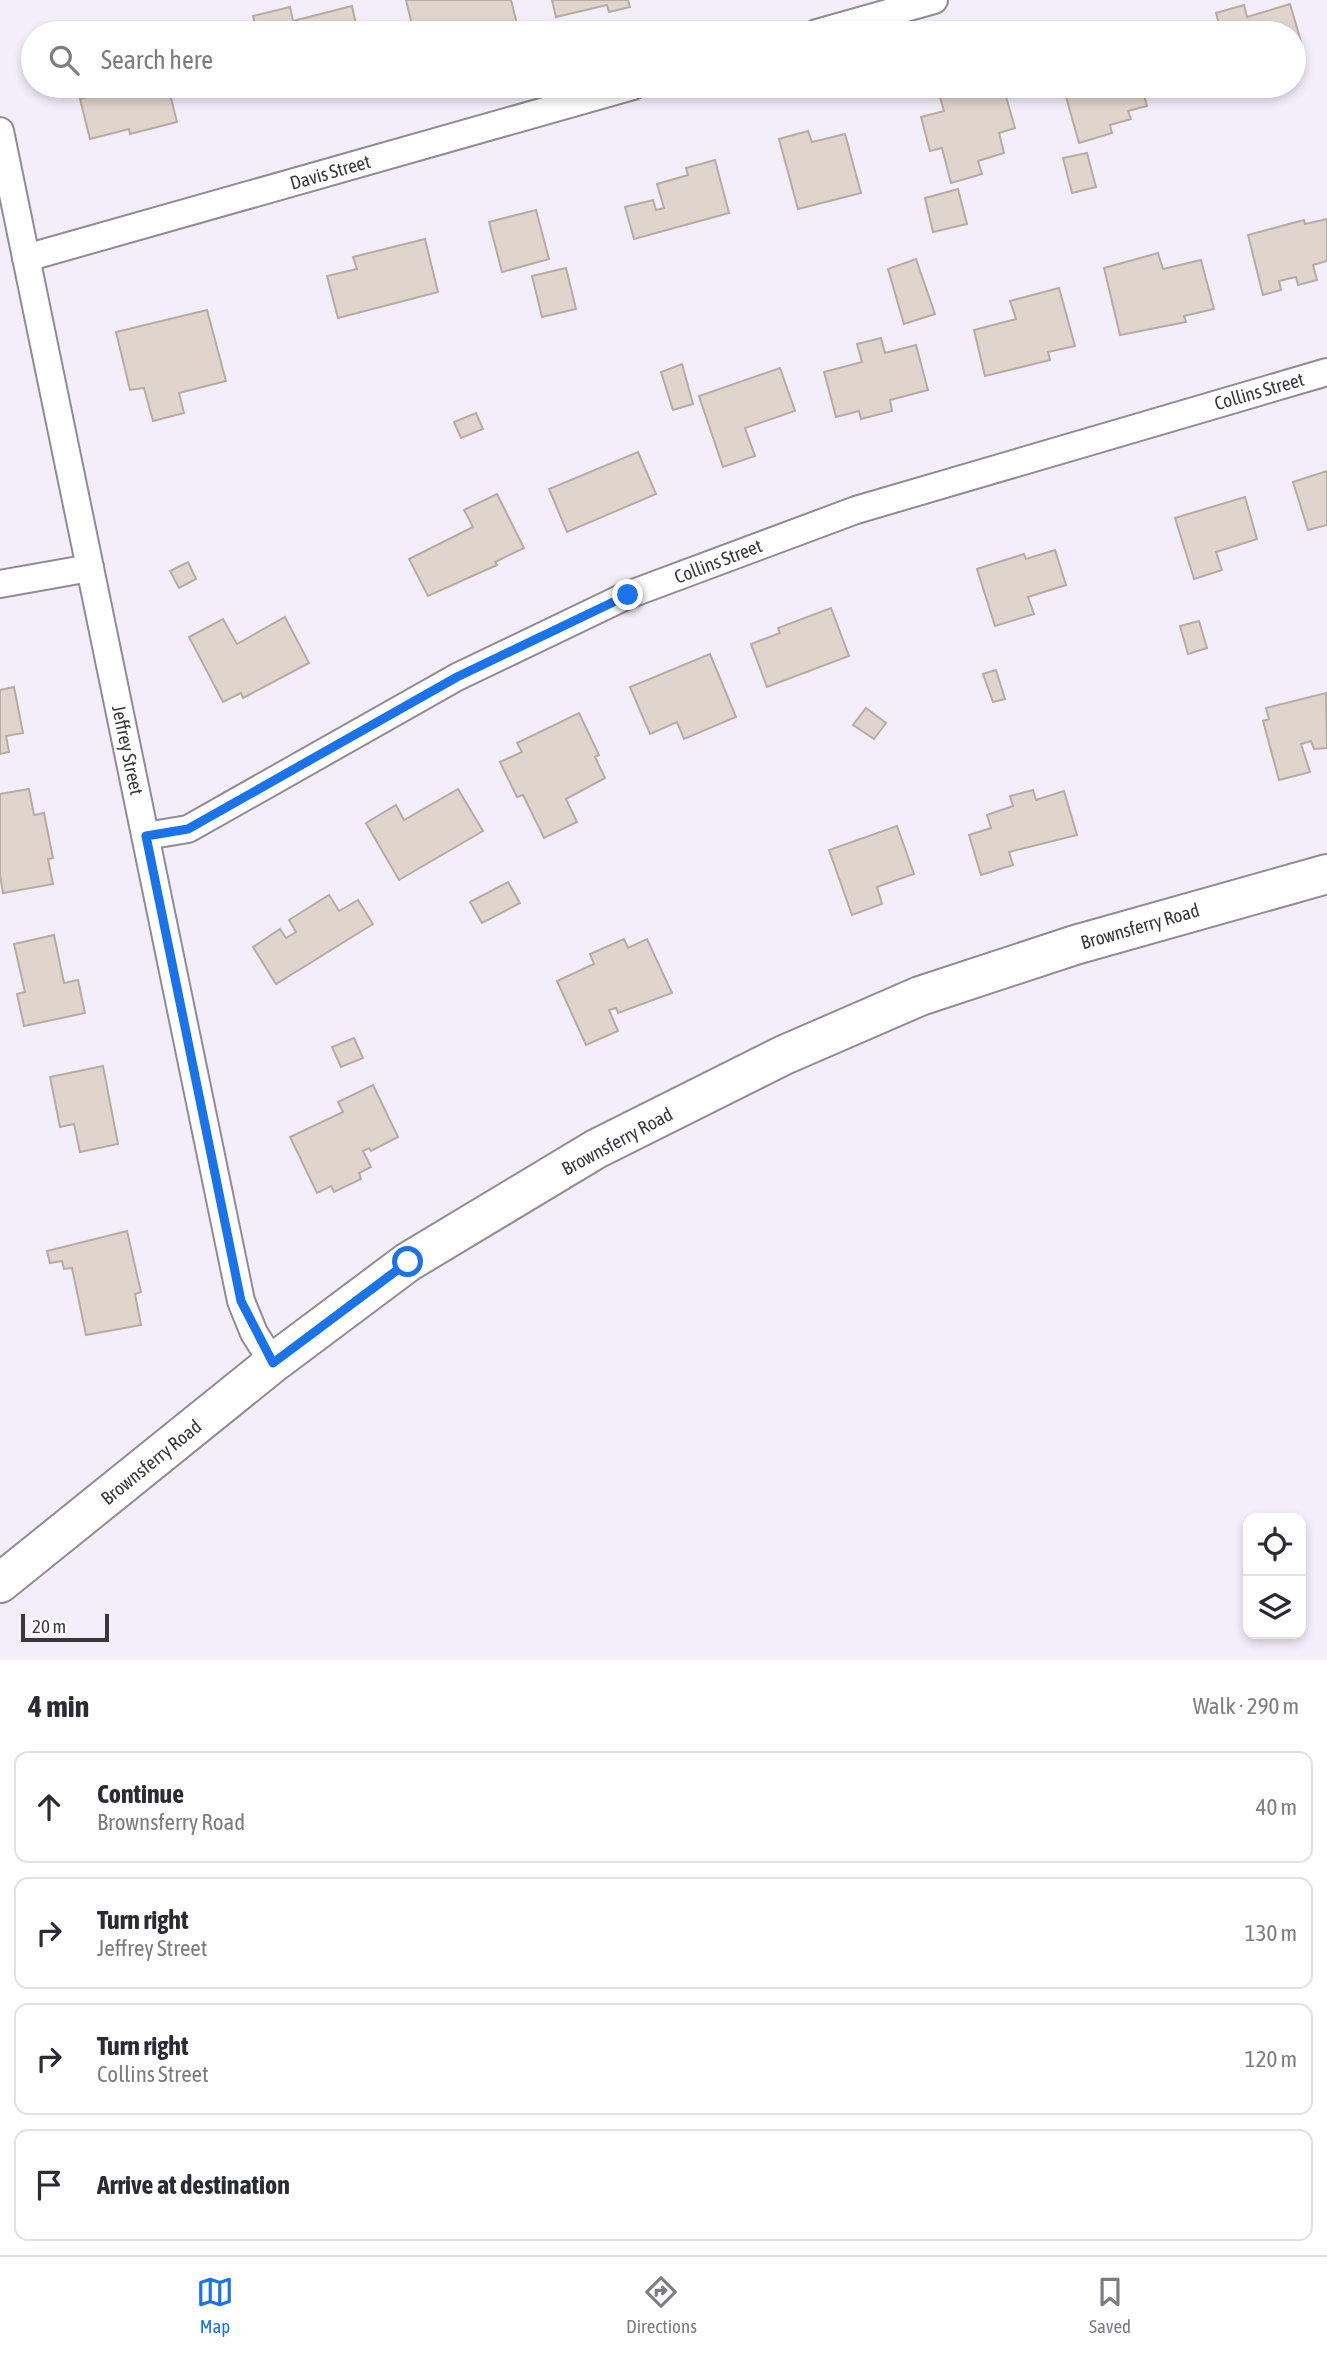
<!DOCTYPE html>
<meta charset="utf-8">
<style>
body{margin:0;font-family:"Asap Condensed",sans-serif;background:#f7f7f7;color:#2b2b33}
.controls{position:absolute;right:21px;bottom:21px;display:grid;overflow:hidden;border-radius:14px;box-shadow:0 4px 10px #0003}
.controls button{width:63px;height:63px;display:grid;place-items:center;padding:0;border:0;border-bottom:2px solid #e1e1e2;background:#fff;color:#2b2b33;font:35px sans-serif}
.scale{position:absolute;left:21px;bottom:18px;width:88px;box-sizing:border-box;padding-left:7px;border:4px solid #39373c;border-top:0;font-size:19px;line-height:24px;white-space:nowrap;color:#39373c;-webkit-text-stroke:5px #fff;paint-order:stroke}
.stop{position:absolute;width:21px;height:21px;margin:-16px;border:5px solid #1a73e8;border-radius:50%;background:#fff}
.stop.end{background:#1a73e8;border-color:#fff;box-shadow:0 2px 7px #0008}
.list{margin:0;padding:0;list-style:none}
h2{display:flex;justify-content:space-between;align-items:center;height:91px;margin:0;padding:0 28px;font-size:30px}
h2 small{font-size:23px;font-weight:400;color:#7c7c81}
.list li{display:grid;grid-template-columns:46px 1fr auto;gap:21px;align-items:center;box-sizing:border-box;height:112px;margin:0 14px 14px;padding:0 14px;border:2px solid #e1e1e2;border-radius:14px}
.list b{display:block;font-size:26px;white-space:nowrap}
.list p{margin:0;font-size:23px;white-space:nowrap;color:#7c7c81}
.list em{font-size:23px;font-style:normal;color:#7c7c81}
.icon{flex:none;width:38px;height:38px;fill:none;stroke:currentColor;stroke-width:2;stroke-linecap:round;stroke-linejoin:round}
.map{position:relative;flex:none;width:1327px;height:1660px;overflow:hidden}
.search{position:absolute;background:#fff;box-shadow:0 4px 10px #0003;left:21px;right:21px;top:21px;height:77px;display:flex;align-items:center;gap:18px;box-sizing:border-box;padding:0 24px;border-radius:38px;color:#7c7c81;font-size:26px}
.sheet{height:595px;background:#fff}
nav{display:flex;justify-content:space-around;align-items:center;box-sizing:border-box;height:98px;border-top:2px solid #e1e1e2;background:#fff;font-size:19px;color:#7c7c81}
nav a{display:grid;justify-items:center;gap:4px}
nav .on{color:#1a73e8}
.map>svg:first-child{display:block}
.building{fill:#e0d5cc;stroke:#b7aca4;stroke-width:2}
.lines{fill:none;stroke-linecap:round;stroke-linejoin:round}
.street-casing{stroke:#908b95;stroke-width:30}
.secondary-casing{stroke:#908b95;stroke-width:42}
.street{stroke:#fff;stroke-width:26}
.secondary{stroke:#fff;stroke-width:38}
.route{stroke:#1a73e8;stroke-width:9}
.labels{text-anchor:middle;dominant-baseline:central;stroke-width:5;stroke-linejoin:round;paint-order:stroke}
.street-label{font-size:19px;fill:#39373c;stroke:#fff}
</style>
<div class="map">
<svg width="1327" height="1660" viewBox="0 0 1327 1660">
<rect width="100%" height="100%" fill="#f4eefa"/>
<!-- building -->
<g class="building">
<polygon points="406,0 511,0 518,28 497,33 467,33 465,25 431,33 414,33"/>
<polygon points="552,0 628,0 630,7 609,12 607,5 556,17"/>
<polygon points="1290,4 1302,45 1294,47 1294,33 1202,33 1207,32 1206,28 1219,24 1216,13 1244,5 1247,17"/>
<polygon points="352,6 358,33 257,33 253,16 290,7 293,21"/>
<polygon points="128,86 168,86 177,122 130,134 129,129 90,139 80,99"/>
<polygon points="980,86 1003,86 1015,128 999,133 1004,153 978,161 982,174 951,183 942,148 930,151 921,117 944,111 939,94 958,88 959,95 981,89"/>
<polygon points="1063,86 1152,86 1153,89 1143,92 1147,106 1128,111 1131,119 1110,125 1112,133 1079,143"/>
<polygon points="808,131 812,142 845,134 861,193 798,209 779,139"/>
<polygon points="1087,153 1096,187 1072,193 1063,158"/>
<polygon points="715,160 729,213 634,239 625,207 653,200 656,210 664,208 657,184 688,175 686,168"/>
<polygon points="958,189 967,224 933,232 925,198"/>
<polygon points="536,210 549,259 502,272 489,222"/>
<polygon points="1327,219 1327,261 1313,265 1317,280 1298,285 1296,277 1279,281 1281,290 1263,295 1248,235 1304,220 1305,224"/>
<polygon points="425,239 438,292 338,318 327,276 357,269 353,257"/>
<polygon points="1158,253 1163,269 1201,260 1214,309 1184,316 1186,322 1120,335 1104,268"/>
<polygon points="916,259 935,314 904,324 888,269"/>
<polygon points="566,268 576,309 542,317 532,276"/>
<polygon points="1059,288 1075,346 1048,352 1050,360 985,376 974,330 1016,319 1010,301"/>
<polygon points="207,310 226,381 179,393 184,413 153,421 144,388 130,390 116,332"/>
<polygon points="881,338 885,353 916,345 928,390 890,400 892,411 861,419 859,411 836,417 824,372 862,362 857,344"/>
<polygon points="682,364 693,404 673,410 661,372"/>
<polygon points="780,368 795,411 745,428 755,456 723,467 699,396"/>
<polygon points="476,413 483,429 461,438 454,422"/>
<polygon points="638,452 656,494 567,532 549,489"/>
<polygon points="1327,471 1327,525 1308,530 1293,482"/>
<polygon points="497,494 524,548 495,562 497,565 428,596 409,559 473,527 464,510"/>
<polygon points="1245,497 1257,539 1216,552 1222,570 1194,579 1175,518"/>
<polygon points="1055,550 1066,585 1028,597 1034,614 995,626 977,569 1024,554 1026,559"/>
<polygon points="188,562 196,579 179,588 170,571"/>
<polygon points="831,608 849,656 767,687 751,644 780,633 778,628"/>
<polygon points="285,617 309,663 243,698 241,693 223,702 189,637 223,619 237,644"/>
<polygon points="1199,621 1207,648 1188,654 1180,626"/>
<polygon points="710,654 736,717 684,739 677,722 650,734 630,687"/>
<polygon points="996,670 1005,699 993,702 983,674"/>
<polygon points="14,687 23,733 6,736 9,752 0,754 0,690"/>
<polygon points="1326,693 1327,748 1314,749 1311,741 1301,744 1310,772 1279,780 1263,721 1269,719 1266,708"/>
<polygon points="866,708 886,723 874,739 853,725"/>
<polygon points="579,713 599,755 595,757 605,778 566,799 577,822 544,838 523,795 517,797 500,762 522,752 517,743"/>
<polygon points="29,789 34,815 44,813 53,858 48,859 53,884 3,893 0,875 0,794"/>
<polygon points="458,789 483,831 399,880 366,823 396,805 404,820"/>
<polygon points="1033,790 1036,800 1064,791 1077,835 1009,852 1013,865 981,875 969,835 991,828 987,815 1013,806 1010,796"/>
<polygon points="897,826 914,874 877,887 882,904 852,915 829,850"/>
<polygon points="508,882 520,903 482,923 470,902"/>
<polygon points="329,895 339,911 358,900 373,924 276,984 253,947 280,929 286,938 296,932 289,920"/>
<polygon points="54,935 64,983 78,980 85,1013 24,1026 17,994 25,992 14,944"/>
<polygon points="624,939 628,948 647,939 672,993 618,1013 616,1008 609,1010 618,1031 586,1045 557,981 594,964 590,954"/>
<polygon points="354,1038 363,1058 341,1067 332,1047"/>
<polygon points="103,1066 118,1144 80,1152 74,1124 60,1127 50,1077"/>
<polygon points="373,1085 398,1137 371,1151 369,1148 363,1151 371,1167 359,1173 361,1179 334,1192 331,1186 317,1193 290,1137 343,1112 338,1102"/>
<polygon points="127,1231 141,1292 135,1294 141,1325 86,1335 72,1268 64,1269 62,1261 50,1263 47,1251"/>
</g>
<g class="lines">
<defs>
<g id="street">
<polyline points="817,33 934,0"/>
<polyline points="0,131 241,1301 254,1333 273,1363"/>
<polyline points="26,258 633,86"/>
<polyline points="0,584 90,568"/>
<polyline points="146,836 188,829 457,677 628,595 856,510 1327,372"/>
</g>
<polyline id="secondary" points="0,1583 273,1363 408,1262 596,1149 784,1055 920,996 1075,945 1327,874"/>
</defs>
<!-- street casing -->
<use href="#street" class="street-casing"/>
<!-- secondary casing -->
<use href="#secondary" class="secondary-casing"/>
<!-- street -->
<use href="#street" class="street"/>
<!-- secondary -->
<use href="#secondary" class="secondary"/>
</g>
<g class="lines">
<!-- route -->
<polyline class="route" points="408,1262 273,1363 241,1301 146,836 188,829 457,677 628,595"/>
</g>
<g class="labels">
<!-- street labels -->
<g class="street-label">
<text transform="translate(330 172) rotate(-16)">Davis Street</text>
<text transform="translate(1259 391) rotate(-16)">Collins Street</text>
<text transform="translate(718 561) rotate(-21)">Collins Street</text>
<text transform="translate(128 750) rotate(78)">Jeffrey Street</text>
<text transform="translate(1140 926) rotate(-16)">Brownsferry Road</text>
<text transform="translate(617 1141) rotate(-28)">Brownsferry Road</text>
<text transform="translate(151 1462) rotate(-39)">Brownsferry Road</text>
</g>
</g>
</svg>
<div class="controls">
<button><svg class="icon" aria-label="locate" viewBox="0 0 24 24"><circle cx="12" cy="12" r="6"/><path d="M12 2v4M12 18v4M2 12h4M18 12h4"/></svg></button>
<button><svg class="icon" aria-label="layers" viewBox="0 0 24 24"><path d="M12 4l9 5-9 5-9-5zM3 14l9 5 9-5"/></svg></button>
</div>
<div class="scale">20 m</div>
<div class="stop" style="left:408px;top:1262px"></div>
<div class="stop end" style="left:628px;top:595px"></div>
<div class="search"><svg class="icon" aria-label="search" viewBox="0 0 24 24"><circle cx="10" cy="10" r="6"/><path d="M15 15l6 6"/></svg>Search here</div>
</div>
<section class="sheet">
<h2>4 min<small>Walk · 290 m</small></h2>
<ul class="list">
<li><svg class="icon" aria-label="ahead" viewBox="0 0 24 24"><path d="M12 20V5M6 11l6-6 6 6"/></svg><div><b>Continue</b><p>Brownsferry Road</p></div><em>40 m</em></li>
<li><svg class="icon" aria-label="right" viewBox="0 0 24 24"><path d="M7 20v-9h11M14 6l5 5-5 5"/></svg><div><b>Turn right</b><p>Jeffrey Street</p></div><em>130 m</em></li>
<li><svg class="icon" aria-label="right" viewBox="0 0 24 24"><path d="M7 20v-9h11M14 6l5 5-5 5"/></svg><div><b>Turn right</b><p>Collins Street</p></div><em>120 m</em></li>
<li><svg class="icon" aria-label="arrive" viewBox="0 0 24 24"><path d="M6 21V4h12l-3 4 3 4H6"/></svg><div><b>Arrive at destination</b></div></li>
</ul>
</section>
<nav>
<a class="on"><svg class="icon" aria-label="map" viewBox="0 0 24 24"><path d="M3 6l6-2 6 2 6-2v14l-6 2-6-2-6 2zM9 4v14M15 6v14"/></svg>Map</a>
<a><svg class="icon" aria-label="directions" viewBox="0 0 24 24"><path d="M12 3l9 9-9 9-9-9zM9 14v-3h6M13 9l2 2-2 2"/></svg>Directions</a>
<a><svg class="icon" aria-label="saved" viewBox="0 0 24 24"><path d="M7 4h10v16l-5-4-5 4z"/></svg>Saved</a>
</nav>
